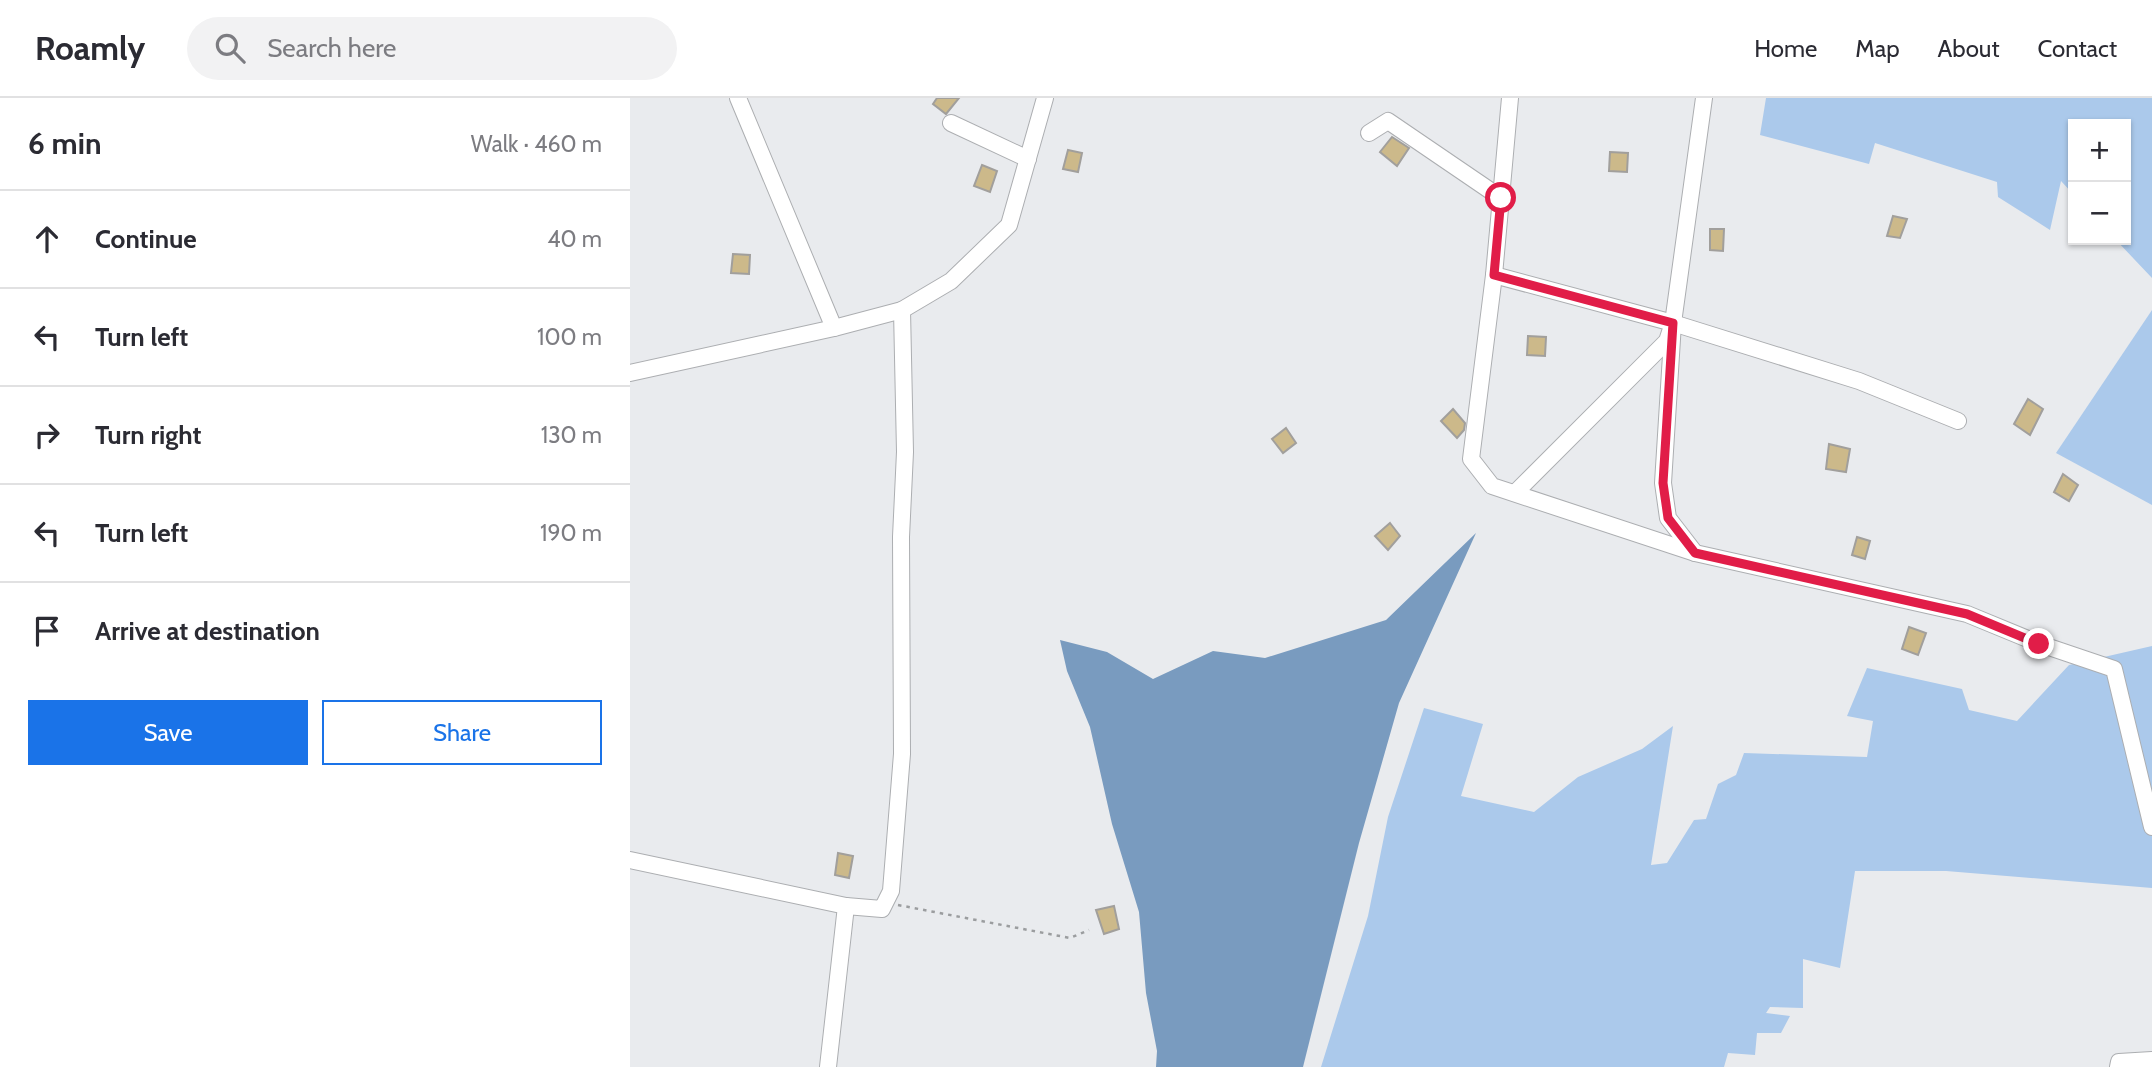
<!DOCTYPE html>
<meta charset="utf-8">
<style>
body{margin:0;font-family:Cabin,sans-serif;background:#f2f2f3;color:#2b2b33}
.controls{position:absolute;right:21px;top:21px;display:grid;overflow:hidden;border-radius:0px;box-shadow:0 2px 5px #0004}
.controls button{width:63px;height:63px;display:grid;place-items:center;padding:0;border:0;border-bottom:2px solid #e1e1e2;background:#fff;color:#2b2b33;font:35px sans-serif}
.stop{position:absolute;width:21px;height:21px;margin:-16px;border:5px solid #e11d48;border-radius:50%;background:#fff}
.stop.end{background:#e11d48;border-color:#fff;box-shadow:0 2px 7px #0008}
.list{margin:0;padding:0;list-style:none}
h2{display:flex;justify-content:space-between;align-items:center;height:91px;margin:0;padding:0 28px;font-size:30px}
h2 small{font-size:23px;font-weight:400;color:#7c7c81}
.list li{display:grid;grid-template-columns:46px 1fr auto;gap:21px;align-items:center;box-sizing:border-box;height:98px;padding:0 28px;border-top:2px solid #e1e1e2}
.list b{display:block;font-size:26px;white-space:nowrap}
.list em{font-size:23px;font-style:normal;color:#7c7c81}
.actions{display:flex;gap:14px;padding:21px 28px}
.actions a{flex:1;padding:16px 0;border:2px solid #1a73e8;border-radius:0px;text-align:center;font-size:24px;color:#1a73e8}
.actions .main{background:#1a73e8;color:#fff}
.icon{flex:none;width:38px;height:38px;fill:none;stroke:currentColor;stroke-width:2;stroke-linecap:round;stroke-linejoin:round}
.map{position:relative;flex:none;width:1522px;height:969px;overflow:hidden}
header{display:flex;align-items:center;gap:42px;box-sizing:border-box;height:98px;padding:0 35px;background:#fff;border-bottom:2px solid #e1e1e2}
header strong{font-size:33px}
nav{display:flex;gap:38px;margin-inline-start:auto;font-size:24px}
.search{width:490px;height:63px;background:#f2f2f3;display:flex;align-items:center;gap:18px;box-sizing:border-box;padding:0 24px;border-radius:38px;color:#7c7c81;font-size:26px}
main{display:flex}
aside{flex:1;background:#fff}
.map>svg:first-child{display:block}
.green{fill:#abc9eb}
.water{fill:#799bbf}
.building{fill:#ccb98a;stroke:#a19f9c;stroke-width:2}
.lines{fill:none;stroke-linecap:round;stroke-linejoin:round}
.minor-casing{stroke:#acaeb1;stroke-width:18}
.path{stroke:#9b9d9f;stroke-width:2.5;stroke-dasharray:3.5 5;stroke-linecap:butt}
.minor{stroke:#fff;stroke-width:16}
.route{stroke:#e11d48;stroke-width:9}
</style>
<header>
<strong>Roamly</strong>
<div class="search"><svg class="icon" aria-label="search" viewBox="0 0 24 24"><circle cx="10" cy="10" r="6"/><path d="M15 15l6 6"/></svg>Search here</div>
<nav><a>Home</a><a>Map</a><a>About</a><a>Contact</a></nav>
</header>
<main>
<aside>
<h2>6 min<small>Walk · 460 m</small></h2>
<ul class="list">
<li><svg class="icon" aria-label="ahead" viewBox="0 0 24 24"><path d="M12 20V5M6 11l6-6 6 6"/></svg><div><b>Continue</b></div><em>40 m</em></li>
<li><svg class="icon" aria-label="left" viewBox="0 0 24 24"><path d="M17 20v-9H6M10 6l-5 5 5 5"/></svg><div><b>Turn left</b></div><em>100 m</em></li>
<li><svg class="icon" aria-label="right" viewBox="0 0 24 24"><path d="M7 20v-9h11M14 6l5 5-5 5"/></svg><div><b>Turn right</b></div><em>130 m</em></li>
<li><svg class="icon" aria-label="left" viewBox="0 0 24 24"><path d="M17 20v-9H6M10 6l-5 5 5 5"/></svg><div><b>Turn left</b></div><em>190 m</em></li>
<li><svg class="icon" aria-label="arrive" viewBox="0 0 24 24"><path d="M6 21V4h12l-3 4 3 4H6"/></svg><div><b>Arrive at destination</b></div></li>
</ul>
<div class="actions"><a class="main">Save</a><a>Share</a></div>
</aside>
<div class="map">
<svg width="1522" height="969" viewBox="0 0 1522 969">
<rect width="100%" height="100%" fill="#e9ebee"/>
<!-- green -->
<g class="green">
<polygon points="1136,0 1522,0 1522,180 1486,142 1496,142 1496,26 1443,26 1443,96 1431,83 1420,132 1368,99 1367,84 1245,45 1239,66 1130,37"/>
<polygon points="1522,212 1522,407 1426,355"/>
<polygon points="1522,548 1522,790 1316,773 1225,773 1210,870 1173,861 1173,910 1140,909 1136,915 1160,918 1151,935 1127,935 1125,957 1098,955 1094,969 691,969 738,818 758,719 794,610 853,626 831,698 904,714 948,679 1012,651 1043,628 1021,767 1037,765 1064,722 1076,721 1088,686 1106,677 1114,655 1237,659 1243,623 1217,618 1237,570 1332,591 1339,612 1387,623 1439,567"/>
</g>
<!-- water -->
<polygon class="water" points="846,435 769,605 729,745 673,969 526,969 527,953 516,895 509,814 482,726 460,629 437,573 430,542 477,554 523,581 583,553 635,560 756,522"/>
<!-- building -->
<g class="building">
<polygon points="307,0 329,0 316,16 303,6"/>
<polygon points="762,39 779,50 767,68 750,54"/>
<polygon points="438,52 452,55 448,74 433,71"/>
<polygon points="980,54 998,55 997,74 979,73"/>
<polygon points="352,67 367,73 360,94 344,88"/>
<polygon points="1263,118 1277,121 1270,140 1257,138"/>
<polygon points="1080,131 1094,131 1093,153 1080,152"/>
<polygon points="103,156 120,157 119,176 101,175"/>
<polygon points="898,238 916,239 915,258 897,257"/>
<polygon points="1398,301 1413,311 1400,337 1384,326"/>
<polygon points="823,311 835,325 834,332 827,340 811,323"/>
<polygon points="656,330 666,345 653,355 642,341"/>
<polygon points="1199,346 1220,351 1216,374 1196,371"/>
<polygon points="1433,376 1448,387 1439,403 1424,394"/>
<polygon points="760,425 770,438 758,452 745,438"/>
<polygon points="1227,439 1240,443 1235,461 1222,457"/>
<polygon points="1279,529 1296,535 1288,557 1272,551"/>
<polygon points="208,755 223,758 219,780 205,777"/>
<polygon points="484,808 489,831 474,836 466,812"/>
</g>
<g class="lines">
<defs>
<g id="minor">
<polyline points="108,0 204,230 272,212"/>
<polyline points="880,0 864,177 841,361 862,388 1065,455 1337,516 1410,546 1484,571 1522,729"/>
<polyline points="321,25 398,61"/>
<polyline points="739,35 758,23 871,100"/>
<polyline points="864,177 1043,225 1033,385 1038,420 1065,455"/>
<polyline points="1043,225 1229,283 1328,323"/>
<polyline points="0,275 204,230"/>
<polyline points="885,395 1037,243 1043,225 1074,0"/>
<polyline points="0,762 216,808 252,811 261,793 272,656 271,439 275,354 272,212 321,183 379,127 415,0"/>
<polyline points="198,969 216,808"/>
<polyline points="1488,969 1489,964 1522,962"/>
</g>
</defs>
<!-- minor casing -->
<use href="#minor" class="minor-casing"/>
<!-- path -->
<polyline class="path" points="268,807 440,840 459,832"/>
<!-- minor -->
<use href="#minor" class="minor"/>
</g>
<g class="lines">
<!-- route -->
<polyline class="route" points="871,100 864,177 1043,225 1033,385 1038,420 1065,455 1337,516 1409,546"/>
</g>
</svg>
<div class="controls">
<button>+</button>
<button>−</button>
</div>
<div class="stop" style="left:871px;top:100px"></div>
<div class="stop end" style="left:1409px;top:546px"></div>
</div>
</main>
